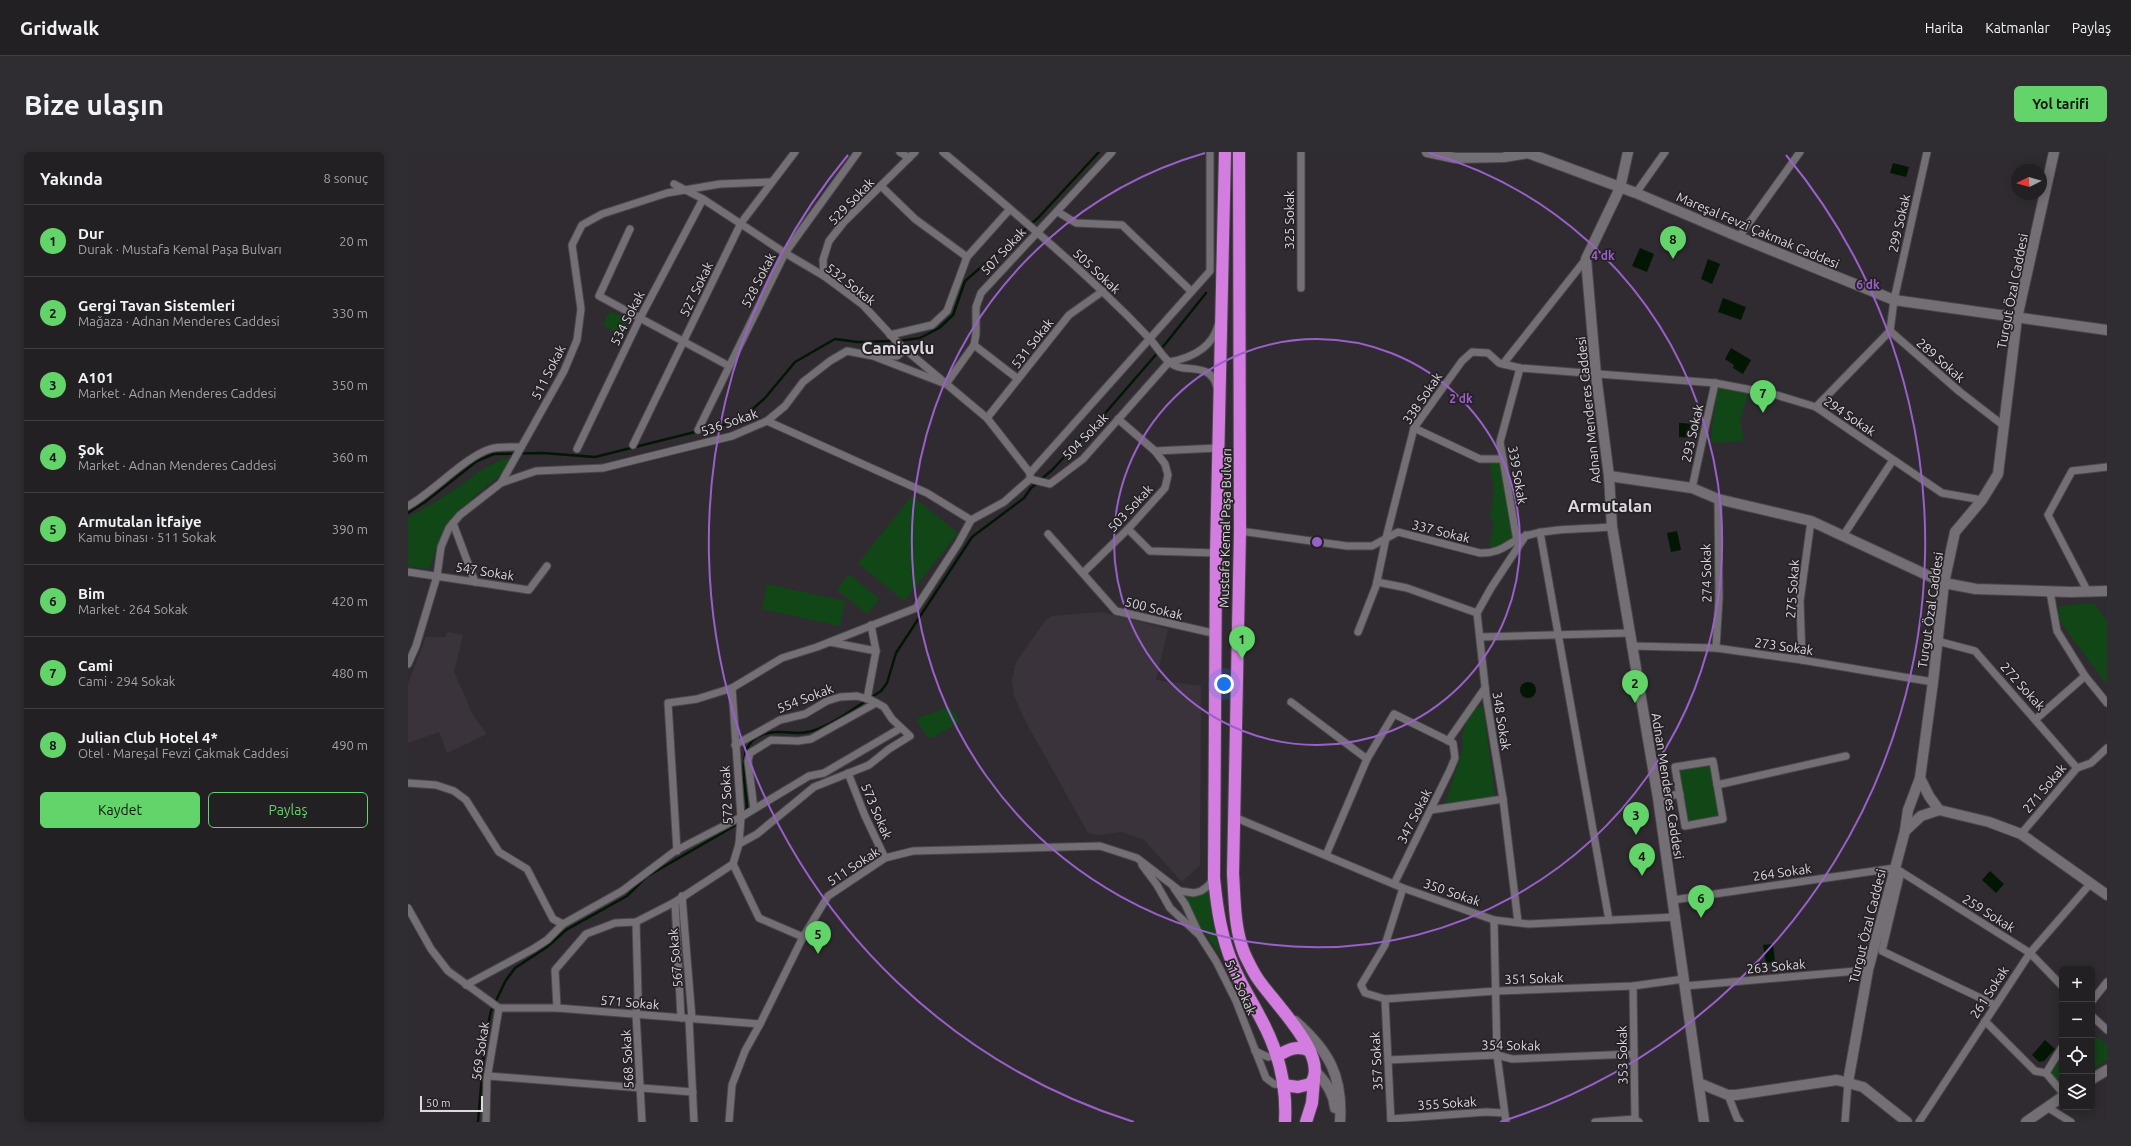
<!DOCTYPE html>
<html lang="tr">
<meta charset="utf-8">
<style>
body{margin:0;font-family:Ubuntu,sans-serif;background:#2f2d31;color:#f1f3f6}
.controls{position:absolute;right:12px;bottom:12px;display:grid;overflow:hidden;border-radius:6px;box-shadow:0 2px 10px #0003}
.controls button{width:36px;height:36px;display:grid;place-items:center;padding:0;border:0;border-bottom:1px solid #403e41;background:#232024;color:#f1f3f6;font:20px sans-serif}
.compass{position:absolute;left:1603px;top:12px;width:36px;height:36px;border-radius:50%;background:#232024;box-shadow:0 2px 10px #0003;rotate:265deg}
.scale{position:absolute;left:12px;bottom:10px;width:63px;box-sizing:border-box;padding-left:4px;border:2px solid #dcd9dc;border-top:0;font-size:11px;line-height:14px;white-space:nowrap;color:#dcd9dc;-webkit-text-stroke:3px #252126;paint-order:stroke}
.you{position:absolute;left:816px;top:532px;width:14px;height:14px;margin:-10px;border:3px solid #fff;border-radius:50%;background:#1a73e8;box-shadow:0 0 0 6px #1a73e833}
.badge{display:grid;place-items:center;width:26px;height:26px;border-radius:50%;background:#62d469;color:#111;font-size:13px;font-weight:700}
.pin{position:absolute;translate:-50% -33px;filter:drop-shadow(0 1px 2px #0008)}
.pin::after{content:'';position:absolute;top:21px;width:14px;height:12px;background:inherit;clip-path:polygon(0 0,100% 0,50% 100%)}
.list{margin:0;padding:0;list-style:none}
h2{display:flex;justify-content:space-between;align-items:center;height:52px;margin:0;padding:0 16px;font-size:17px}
h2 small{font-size:13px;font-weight:400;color:#a3a3a6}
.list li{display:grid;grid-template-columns:26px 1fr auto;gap:12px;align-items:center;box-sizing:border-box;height:72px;padding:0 16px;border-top:1px solid #403e41}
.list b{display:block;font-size:15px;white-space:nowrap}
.list p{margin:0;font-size:13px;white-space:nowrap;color:#a3a3a6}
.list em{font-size:13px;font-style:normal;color:#a3a3a6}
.actions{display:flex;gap:8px;padding:12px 16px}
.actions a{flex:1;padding:9px 0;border:1px solid #62d469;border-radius:6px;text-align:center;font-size:14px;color:#62d469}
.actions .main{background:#62d469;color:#111}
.icon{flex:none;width:22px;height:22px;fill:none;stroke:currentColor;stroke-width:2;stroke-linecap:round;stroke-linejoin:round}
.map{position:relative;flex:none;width:1699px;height:970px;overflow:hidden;border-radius:6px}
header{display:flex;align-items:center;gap:24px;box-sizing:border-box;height:56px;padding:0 20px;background:#232024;border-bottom:1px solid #403e41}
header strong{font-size:19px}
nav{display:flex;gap:22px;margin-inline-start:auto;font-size:14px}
.intro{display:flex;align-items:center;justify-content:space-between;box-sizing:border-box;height:96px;padding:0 24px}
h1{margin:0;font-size:28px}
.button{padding:10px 18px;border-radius:6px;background:#62d469;color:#111;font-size:14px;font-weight:700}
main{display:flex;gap:24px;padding:0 24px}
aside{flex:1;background:#232024;border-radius:6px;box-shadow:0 2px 10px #0003}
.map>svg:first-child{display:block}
.built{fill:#3b333c}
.green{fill:#114616}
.water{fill:#031604}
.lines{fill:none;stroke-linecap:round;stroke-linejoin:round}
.stream{stroke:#031604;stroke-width:2.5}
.street-casing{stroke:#4a474b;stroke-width:9}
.secondary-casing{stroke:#4a474b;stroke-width:12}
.highway-casing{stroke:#4a474b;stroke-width:14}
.street{stroke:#746f75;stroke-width:7}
.secondary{stroke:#746f75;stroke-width:10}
.highway{stroke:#d47de0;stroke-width:12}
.ring{fill:none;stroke:#9860c8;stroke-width:2}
.labels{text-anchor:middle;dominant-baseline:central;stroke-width:3.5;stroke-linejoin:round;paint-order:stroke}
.street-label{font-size:13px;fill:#dcd9dc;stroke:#252126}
.district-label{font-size:17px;font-weight:bold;fill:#dcd9dc;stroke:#252126}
.centre{fill:#9860c8;stroke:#252126;stroke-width:2}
.ring-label{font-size:12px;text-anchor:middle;font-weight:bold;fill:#9860c8;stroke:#252126;stroke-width:3.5;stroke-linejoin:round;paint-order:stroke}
</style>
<header>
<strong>Gridwalk</strong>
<nav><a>Harita</a><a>Katmanlar</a><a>Paylaş</a></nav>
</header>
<div class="intro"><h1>Bize ulaşın</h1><a class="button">Yol tarifi</a></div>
<main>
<aside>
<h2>Yakında<small>8 sonuç</small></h2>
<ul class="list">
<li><span class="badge">1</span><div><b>Dur</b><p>Durak · Mustafa Kemal Paşa Bulvarı</p></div><em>20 m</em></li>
<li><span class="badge">2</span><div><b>Gergi Tavan Sistemleri</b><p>Mağaza · Adnan Menderes Caddesi</p></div><em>330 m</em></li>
<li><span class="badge">3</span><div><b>A101</b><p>Market · Adnan Menderes Caddesi</p></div><em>350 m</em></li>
<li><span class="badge">4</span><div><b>Şok</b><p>Market · Adnan Menderes Caddesi</p></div><em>360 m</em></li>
<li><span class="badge">5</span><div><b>Armutalan İtfaiye</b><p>Kamu binası · 511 Sokak</p></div><em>390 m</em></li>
<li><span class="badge">6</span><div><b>Bim</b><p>Market · 264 Sokak</p></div><em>420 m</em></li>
<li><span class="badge">7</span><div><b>Cami</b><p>Cami · 294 Sokak</p></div><em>480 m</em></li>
<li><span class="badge">8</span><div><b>Julian Club Hotel 4*</b><p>Otel · Mareşal Fevzi Çakmak Caddesi</p></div><em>490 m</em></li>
</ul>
<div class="actions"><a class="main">Kaydet</a><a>Paylaş</a></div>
</aside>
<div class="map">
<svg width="1699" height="970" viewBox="0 0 1699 970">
<rect width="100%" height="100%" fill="#2f2b30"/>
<!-- built -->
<g class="built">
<polygon points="693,460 760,477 748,528 793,534 792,713 774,730 736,688 714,680 690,683 680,681 619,572 606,544 604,529 607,514 610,507 637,469 644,464"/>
<polygon points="40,480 55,483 46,520 66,565 79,582 39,601 31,580 0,591 0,532 18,485 37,485"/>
</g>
<!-- green -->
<g class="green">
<polygon points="201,159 223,168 216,183 195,174"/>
<polygon points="1310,234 1340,241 1332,269 1336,289 1302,291"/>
<path d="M110,304L102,316L72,339L38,373L21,417L0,414V366C17,356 34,346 50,335C69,321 85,307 110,304Z"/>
<polygon points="1081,309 1094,309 1105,382 1100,392 1088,396 1081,394 1086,369 1082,367 1086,336"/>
<polygon points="504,344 550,381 496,449 450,411"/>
<polygon points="441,422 471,447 459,462 429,438"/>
<polygon points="359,432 437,449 432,474 354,457"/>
<polygon points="1686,451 1699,469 1699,533 1652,469 1650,460 1652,454"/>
<polygon points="1075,553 1087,644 1037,652 1055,596 1054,585 1058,570 1065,557"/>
<polygon points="542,555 551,567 550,571 524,586 520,585 509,569 511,565"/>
<polygon points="1304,610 1314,665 1279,672 1269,616"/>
<polygon points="802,737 804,768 813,805 773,743 793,744"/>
<polygon points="1684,882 1699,892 1699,908 1684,917"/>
<polygon points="1654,902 1654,932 1641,920"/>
</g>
<!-- water -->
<g class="water">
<polygon points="1485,11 1501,15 1498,25 1482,21"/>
<polygon points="1232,96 1246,102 1239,120 1224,114"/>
<polygon points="1300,107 1312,112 1304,132 1293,127"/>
<polygon points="1315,146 1338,155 1333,168 1310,160"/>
<polygon points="1323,196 1343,208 1335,222 1325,216 1326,213 1317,207"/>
<polygon points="1271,271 1288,272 1287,286 1271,285"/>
<polygon points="1269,379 1273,398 1263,400 1259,381"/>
<circle cx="1120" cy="538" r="8"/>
<polygon points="1582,719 1596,732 1588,741 1574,728"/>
<polygon points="1365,792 1367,810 1358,811 1355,793"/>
<polygon points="1637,888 1647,897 1636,909 1631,910 1624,903"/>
</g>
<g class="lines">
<!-- stream -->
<g class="stream">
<polyline points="491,189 512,186 531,176 545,163 557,129 630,66 691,0"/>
<polyline points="0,361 17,350 69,309 86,302 135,301 187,305 315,273 337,264 357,246 387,210 427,187 450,190 486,189"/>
<path d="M336,660L339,656C337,626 324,582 368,580C382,579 388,584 404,579C427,572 452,552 473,539L479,531L488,501L564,385L616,346L623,336L644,318L693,266L758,191L798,141"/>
<polyline points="70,970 77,887 83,859 98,828 107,816 139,795 158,778 219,744 238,725 328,673 330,670"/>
</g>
<defs>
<g id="street">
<polyline points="492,0 501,6"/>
<path d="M535,0C589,46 644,91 695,140C711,155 727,171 742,187C748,194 753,202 759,208C774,225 801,206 809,235"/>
<polyline points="1519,0 1486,148 1482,179 1552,240 1596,274"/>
<polyline points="266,32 295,47 377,101 416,124 455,153 493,194 579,266 622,321 622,327"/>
<polyline points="473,34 507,67 559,105"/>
<polyline points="1228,41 1257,0"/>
<polyline points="650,60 668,71 714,73 783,139"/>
<polyline points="222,77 191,144 321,214"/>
<polyline points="1331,85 1392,0"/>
<polyline points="416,124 415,108 421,89 436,70 507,0"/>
<polyline points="893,136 893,0"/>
<polyline points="482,183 524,173 539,159 559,105 602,57"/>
<polyline points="566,193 610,227"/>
<polyline points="473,204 489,204 494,200 493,194"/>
<path d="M761,210C783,206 804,197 810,173"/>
<polyline points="1095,212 1178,107"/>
<polyline points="1408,255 1482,179"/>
<polyline points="579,266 661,163 695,139"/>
<polyline points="359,269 377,254 395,230 422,209 439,199 465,204 538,232 566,193 568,182 568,155 573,141 704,0"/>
<polyline points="1006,276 1072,307 1095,307"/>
<polyline points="290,278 377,101 450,0"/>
<polyline points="225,293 333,71 387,0"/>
<polyline points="169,297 232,166 295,47"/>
<polyline points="747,299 810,296"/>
<polyline points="622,321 802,119 802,0"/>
<polyline points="622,327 642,332 675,307 761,210"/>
<polyline points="93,331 128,319 195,316 324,284 359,269 519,341 563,368"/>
<polyline points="1284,336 1307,231"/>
<path d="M0,354C25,340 57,305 82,297C91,294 103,295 113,295"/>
<polyline points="45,371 67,430"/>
<polyline points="720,377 742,399 808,401"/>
<path d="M832,379L939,394H964L990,380L1072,401C1096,402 1101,388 1121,383C1147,376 1177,377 1204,375"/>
<polyline points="1132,380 1201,768"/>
<polyline points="640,382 708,459 809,482"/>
<polyline points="1435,384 1485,308"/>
<polyline points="1109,389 1092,290 1112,216"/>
<polyline points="0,420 121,438 139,414"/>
<polyline points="675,421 720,377 757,336 760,323 757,312 747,299 710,267"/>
<polyline points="969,430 999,436 1069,461"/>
<polyline points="1642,440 1649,479 1677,524 1699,551"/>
<polyline points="1680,440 1640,363 1664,319 1699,315"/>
<polyline points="950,480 968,434 978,386 1006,276 1054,209 1064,200 1080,201 1091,211 1112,216 1307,231 1365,242 1408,255 1534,341 1574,348"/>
<polyline points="1072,485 1221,481"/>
<polyline points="1529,489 1567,499 1669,616"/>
<polyline points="422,490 468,499"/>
<polyline points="1223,494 1308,496 1394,508 1525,530"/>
<polyline points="1308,496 1311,446 1310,347"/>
<polyline points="1394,508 1392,449 1403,369"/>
<polyline points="0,512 8,494 29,424 33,395 41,376 52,363 93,331 156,219 169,188 173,157 164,93 174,73 194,62 259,41 312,32 363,30"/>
<polyline points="324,536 333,665 331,692 325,712 351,766 395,785"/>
<polyline points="459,547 468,499 463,473"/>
<polyline points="883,550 959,607"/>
<polyline points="1628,567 1677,524"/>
<polyline points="1040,589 1077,536"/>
<polyline points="327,593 372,568 397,562 419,549 432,545 449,544 463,548 476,555 484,567 502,584 481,597 461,613 406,635 349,682 331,692"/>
<polygon points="1305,609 1315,667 1277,674 1267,615"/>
<polyline points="440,621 457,664 477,706"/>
<polyline points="0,631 28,633 46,639 58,648 91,700 119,717 145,767 155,772"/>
<polyline points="1309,633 1438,604"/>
<polyline points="1250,646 1272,642"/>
<polyline points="346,657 340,609 342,601 363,588 390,589 403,587 468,551"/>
<polyline points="1023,658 1095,647"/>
<polyline points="826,665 995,736 1086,768 1121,772 1268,765"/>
<polyline points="1613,682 1669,616 1683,611 1699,596"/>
<polyline points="269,699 260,551 289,547 324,536 374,506 409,495 508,456 550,392 563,368 596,350 622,327"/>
<polyline points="918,703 959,607 986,562 1045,591 1047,606 1042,618 986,732"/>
<polyline points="734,713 749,733 762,756 790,782"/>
<polyline points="1493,720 1474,799 1587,853"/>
<polyline points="766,736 777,752 792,784 808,809 828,849 858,926 866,932 875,933"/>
<polyline points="995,736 977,793 953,833 957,841 977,847 1088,839 1225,834 1276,827"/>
<polyline points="274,744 284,867"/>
<polyline points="1265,748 1487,716 1622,801 1654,834"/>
<polyline points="267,750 273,866"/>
<polyline points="0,756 23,797 40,819 91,856"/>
<polyline points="1086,768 1089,903 1098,970"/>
<polyline points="228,770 230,843 228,862 234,970"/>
<polyline points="1110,770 1095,647 1078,543 1069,461 1083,436 1118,383"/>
<polyline points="58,833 125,797 139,788 155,772 214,739 267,699 333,665 401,624 416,621 493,576"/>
<polyline points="1225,834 1227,967 1231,970"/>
<polyline points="1277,834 1460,818"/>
<polyline points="977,847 983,970"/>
<polyline points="1684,849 1699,830"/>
<polyline points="91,856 149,856 352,872"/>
<polyline points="149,856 147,818 178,782 207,771 228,770 267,750 325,712"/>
<polyline points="1684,864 1699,878"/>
<polyline points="281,867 286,970"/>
<polyline points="1577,869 1627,919 1638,921"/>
<polyline points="1654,895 1638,921 1654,940"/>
<polyline points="847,899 860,905 869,904"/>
<polyline points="980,908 1089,903 1104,907 1225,902"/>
<polyline points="80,924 285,940"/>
<polyline points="1320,943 1329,966 1332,970"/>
<polyline points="1639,955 1663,970"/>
<polyline points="983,967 1078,960 1096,961"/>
<polyline points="78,970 79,927 91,856"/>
<polyline points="321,970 324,933 337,899 352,872 395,785 420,744 477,706 505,699 692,694 729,706 772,739 786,741 793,739 800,734 805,727"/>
<polyline points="1187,970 1227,967"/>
<polyline points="1437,970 1440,930"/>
<polyline points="1511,970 1622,801 1682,732"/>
</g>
<g id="secondary">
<polyline points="1019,0 1047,6 1096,5 1120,1 1228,41 1331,85 1486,148 1699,178"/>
<polyline points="1220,0 1212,36 1178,107 1188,223 1201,324 1204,375 1250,646 1296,970"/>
<polyline points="1201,324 1284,336 1310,347 1403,369 1536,431 1568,437 1663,440 1699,439"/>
<polyline points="1512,626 1521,644 1531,658"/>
<polyline points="1531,658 1581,670 1613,682 1699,743"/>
<polyline points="1497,679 1513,664 1531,658"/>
<path d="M887,869C921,899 935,924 932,970"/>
<path d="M908,920C918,930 926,942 927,956"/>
<polyline points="1684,927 1699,918"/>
<polyline points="1440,930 1460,818 1497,679 1500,658 1512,626 1525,530 1536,431 1547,380 1574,348 1590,322 1609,166 1646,0"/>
<polyline points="1291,931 1320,943 1328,943 1429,928 1455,935 1499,970"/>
<polyline points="1618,970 1654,945"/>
</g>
<g id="highway">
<path d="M817,0L808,401L806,726C809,756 813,784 825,813C832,831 844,849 853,867C870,898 879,934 877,970"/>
<path d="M831,0L832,379L825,722C827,749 826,777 837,803C841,811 845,820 850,827C865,850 924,906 902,932L890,935L875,933"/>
<path d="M869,904C881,897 889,893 902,899"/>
<polyline points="898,970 904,951 906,928"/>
</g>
</defs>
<!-- street casing -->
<use href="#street" class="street-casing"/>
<!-- secondary casing -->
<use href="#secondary" class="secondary-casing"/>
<!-- highway casing -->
<use href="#highway" class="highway-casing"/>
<!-- street -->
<use href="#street" class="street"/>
<!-- secondary -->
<use href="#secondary" class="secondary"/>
<!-- highway -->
<use href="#highway" class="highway"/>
</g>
<!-- distance rings -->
<g class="ring">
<circle cx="909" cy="390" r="203"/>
<path d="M1021 1A405 405 0 1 1 797 1"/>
<path d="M726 970A608 608 0 0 1 440 3M1378 3A608 608 0 0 1 1092 970"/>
</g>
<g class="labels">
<!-- street labels -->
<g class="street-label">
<text transform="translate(443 49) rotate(-46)">529 Sokak</text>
<text transform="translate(881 68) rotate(-90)">325 Sokak</text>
<text transform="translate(1491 71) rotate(-77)">299 Sokak</text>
<text transform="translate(1350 78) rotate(23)">Mareşal Fevzi Çakmak Caddesi</text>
<text transform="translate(595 99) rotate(-47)">507 Sokak</text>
<text transform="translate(689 119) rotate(43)">505 Sokak</text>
<text transform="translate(350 128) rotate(-63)">528 Sokak</text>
<text transform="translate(443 132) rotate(38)">532 Sokak</text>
<text transform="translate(288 137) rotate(-64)">527 Sokak</text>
<text transform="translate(1604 139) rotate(-79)">Turgut Özal Caddesi</text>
<text transform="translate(219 166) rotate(-63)">534 Sokak</text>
<text transform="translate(624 191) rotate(-52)">531 Sokak</text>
<text transform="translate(1533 208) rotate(41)">289 Sokak</text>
<text transform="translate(140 220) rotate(-63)">511 Sokak</text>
<text transform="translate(1014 246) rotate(-56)">338 Sokak</text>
<text transform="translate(1180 258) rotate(-96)">Adnan Menderes Caddesi</text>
<text transform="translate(1442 264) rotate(34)">294 Sokak</text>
<text transform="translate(321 270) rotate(-19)">536 Sokak</text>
<text transform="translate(1284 281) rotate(-77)">293 Sokak</text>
<text transform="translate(677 284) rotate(-46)">504 Sokak</text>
<text transform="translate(1110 323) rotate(80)">339 Sokak</text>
<text transform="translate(722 356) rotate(-47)">503 Sokak</text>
<text transform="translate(817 376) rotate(-89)">Mustafa Kemal Paşa Bulvarı</text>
<text transform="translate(1033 379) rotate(14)">337 Sokak</text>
<text transform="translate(77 419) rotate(9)">547 Sokak</text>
<text transform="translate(1298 421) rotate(-91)">274 Sokak</text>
<text transform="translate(1384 437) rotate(-86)">275 Sokak</text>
<text transform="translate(746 456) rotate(14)">500 Sokak</text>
<text transform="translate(1522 458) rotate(-82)">Turgut Özal Caddesi</text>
<text transform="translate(1376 494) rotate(8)">273 Sokak</text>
<text transform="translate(1615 534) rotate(48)">272 Sokak</text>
<text transform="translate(397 546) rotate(-21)">554 Sokak</text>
<text transform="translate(1094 569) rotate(81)">348 Sokak</text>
<text transform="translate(1260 634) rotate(81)">Adnan Menderes Caddesi</text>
<text transform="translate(1636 636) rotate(-50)">271 Sokak</text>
<text transform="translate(318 643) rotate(-93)">572 Sokak</text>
<text transform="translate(469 659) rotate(67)">573 Sokak</text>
<text transform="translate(1006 664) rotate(-63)">347 Sokak</text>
<text transform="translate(445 714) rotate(-33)">511 Sokak</text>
<text transform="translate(1374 720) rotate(-8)">264 Sokak</text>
<text transform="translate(1044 740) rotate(19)">350 Sokak</text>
<text transform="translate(1581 761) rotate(32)">259 Sokak</text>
<text transform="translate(1459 774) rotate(-76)">Turgut Özal Caddesi</text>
<text transform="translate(267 806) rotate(-95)">567 Sokak</text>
<text transform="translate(1368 814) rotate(-5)">263 Sokak</text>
<text transform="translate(1126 826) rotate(-2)">351 Sokak</text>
<text transform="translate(833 835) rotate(66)">511 Sokak</text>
<text transform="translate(1581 840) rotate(-57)">261 Sokak</text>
<text transform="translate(222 850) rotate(5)">571 Sokak</text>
<text transform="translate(1103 893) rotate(1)">354 Sokak</text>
<text transform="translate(72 899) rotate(-82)">569 Sokak</text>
<text transform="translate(1214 903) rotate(-91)">353 Sokak</text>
<text transform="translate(219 907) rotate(-93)">568 Sokak</text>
<text transform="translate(968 909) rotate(-93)">357 Sokak</text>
<text transform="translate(1039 951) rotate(-4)">355 Sokak</text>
</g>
<!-- district labels -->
<g class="district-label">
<text x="490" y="195">Camiavlu</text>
<text x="1202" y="353">Armutalan</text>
</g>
</g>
<circle cx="909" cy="390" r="6" class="centre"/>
<g class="ring-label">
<text x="1195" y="108">4 dk</text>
<text x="1460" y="137">6 dk</text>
<text x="1053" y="251">2 dk</text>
</g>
</svg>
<div class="controls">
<button>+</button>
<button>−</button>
<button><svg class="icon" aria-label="locate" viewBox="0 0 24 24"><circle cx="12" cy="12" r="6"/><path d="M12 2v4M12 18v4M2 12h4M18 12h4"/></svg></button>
<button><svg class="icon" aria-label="layers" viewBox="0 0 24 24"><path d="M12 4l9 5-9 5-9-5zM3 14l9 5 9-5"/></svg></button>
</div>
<svg class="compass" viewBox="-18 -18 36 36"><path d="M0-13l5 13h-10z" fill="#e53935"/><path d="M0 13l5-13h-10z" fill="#a3a3a6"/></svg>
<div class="scale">50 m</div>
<div class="you"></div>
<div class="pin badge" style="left:834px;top:507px">1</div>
<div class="pin badge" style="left:1227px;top:551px">2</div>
<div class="pin badge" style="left:1228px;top:683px">3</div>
<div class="pin badge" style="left:1234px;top:724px">4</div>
<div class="pin badge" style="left:410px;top:802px">5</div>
<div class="pin badge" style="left:1293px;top:766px">6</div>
<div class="pin badge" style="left:1355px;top:261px">7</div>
<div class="pin badge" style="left:1265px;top:107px">8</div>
</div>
</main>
